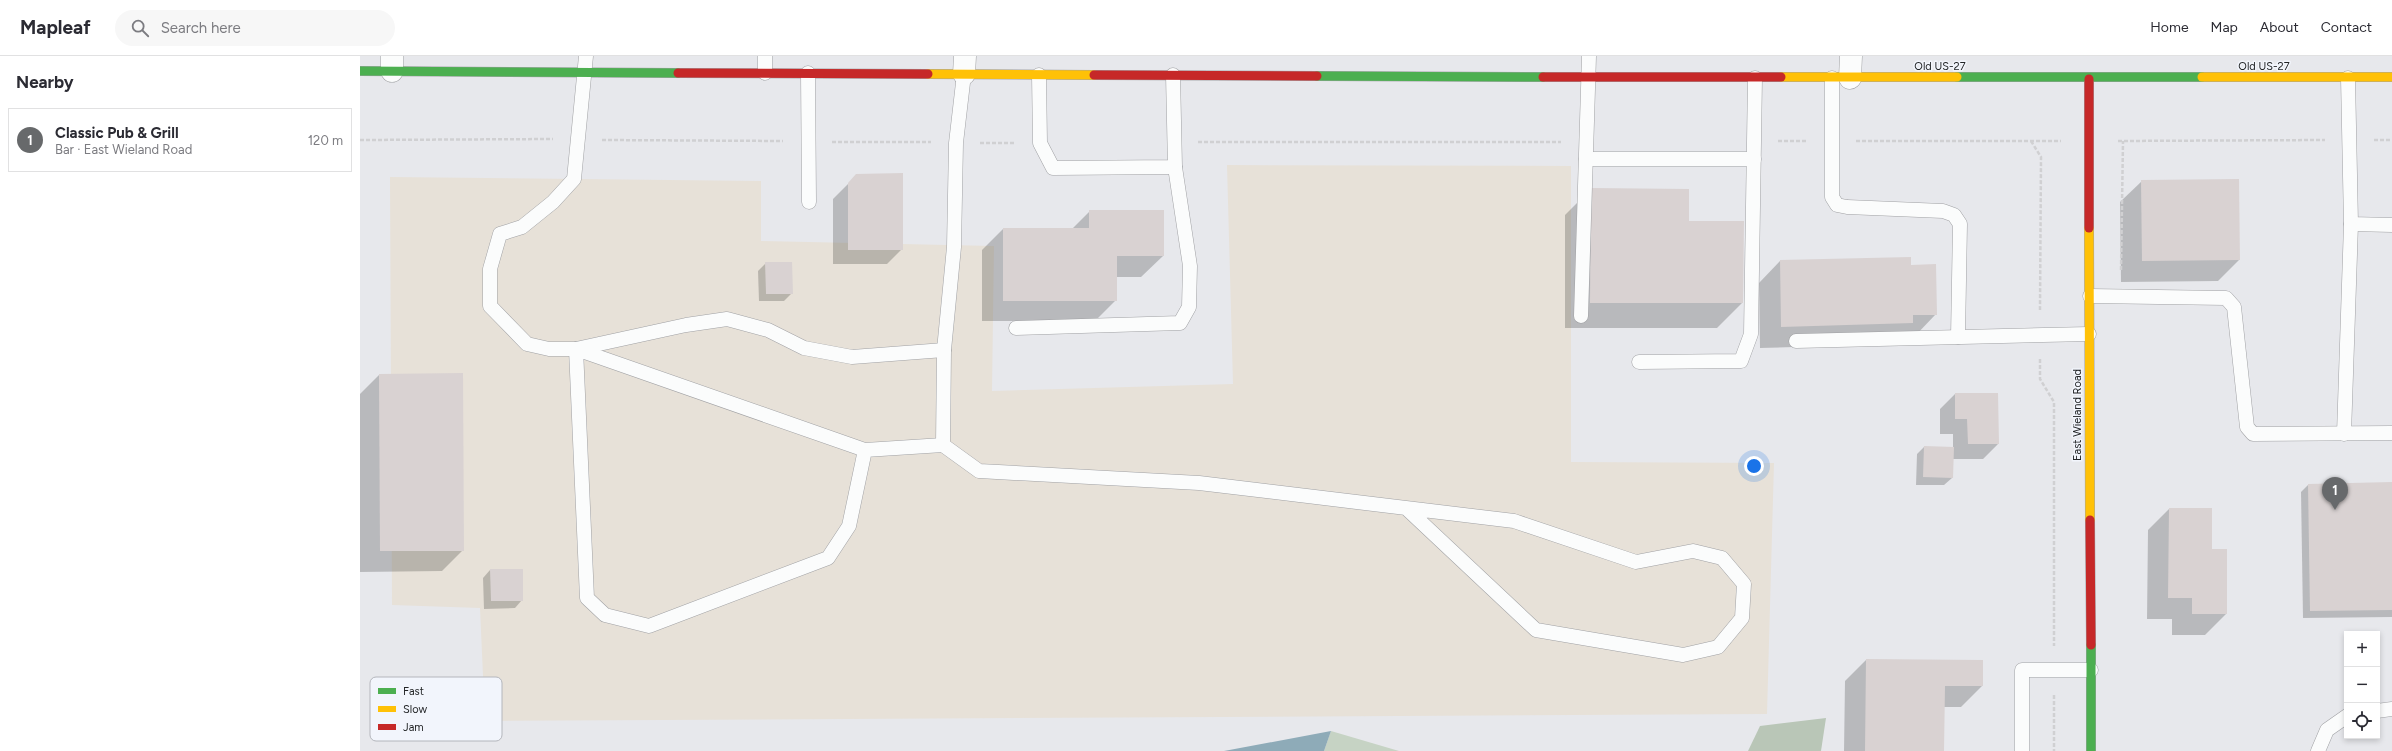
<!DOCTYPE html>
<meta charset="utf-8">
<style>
body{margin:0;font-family:Figtree,sans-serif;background:#f7f7f7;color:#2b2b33}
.controls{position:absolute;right:12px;bottom:12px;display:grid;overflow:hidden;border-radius:0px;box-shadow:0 2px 6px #0003}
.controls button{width:36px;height:36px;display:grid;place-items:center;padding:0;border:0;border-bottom:1px solid #e1e1e2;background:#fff;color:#2b2b33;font:20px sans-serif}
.you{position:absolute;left:1394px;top:410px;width:14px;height:14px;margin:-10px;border:3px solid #fff;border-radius:50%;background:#1a73e8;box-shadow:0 0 0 6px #1a73e833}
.badge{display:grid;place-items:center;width:26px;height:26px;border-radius:50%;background:#67696b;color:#fff;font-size:13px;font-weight:700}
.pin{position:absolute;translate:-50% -33px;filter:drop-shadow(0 1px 2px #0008)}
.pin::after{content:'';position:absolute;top:21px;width:14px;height:12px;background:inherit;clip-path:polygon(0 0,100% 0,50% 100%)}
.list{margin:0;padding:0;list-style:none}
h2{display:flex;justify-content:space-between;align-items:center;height:52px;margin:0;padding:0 16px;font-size:17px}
h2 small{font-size:13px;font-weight:400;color:#7c7c81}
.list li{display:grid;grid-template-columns:26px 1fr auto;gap:12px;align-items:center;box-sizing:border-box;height:64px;margin:0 8px 8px;padding:0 8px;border:1px solid #e1e1e2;border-radius:0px}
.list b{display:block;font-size:15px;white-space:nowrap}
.list p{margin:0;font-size:13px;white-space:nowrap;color:#7c7c81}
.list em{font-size:13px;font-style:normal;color:#7c7c81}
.icon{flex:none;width:22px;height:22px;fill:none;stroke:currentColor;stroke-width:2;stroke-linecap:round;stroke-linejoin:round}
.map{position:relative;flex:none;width:2032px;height:695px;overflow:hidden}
header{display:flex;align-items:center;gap:24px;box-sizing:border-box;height:56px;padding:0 20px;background:#fff;border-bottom:1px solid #e1e1e2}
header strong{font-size:19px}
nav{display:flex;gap:22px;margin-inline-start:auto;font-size:14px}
.search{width:280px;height:36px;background:#f7f7f7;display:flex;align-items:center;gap:10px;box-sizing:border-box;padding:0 14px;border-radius:22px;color:#7c7c81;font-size:15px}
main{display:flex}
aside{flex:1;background:#fff}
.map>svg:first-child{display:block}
.industrial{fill:#e7e1d8}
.green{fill:#c6d3c4}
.forest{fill:#b9c6b7}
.water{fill:#8eabb8}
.shadow{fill:#0003}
.building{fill:#d9d2d2}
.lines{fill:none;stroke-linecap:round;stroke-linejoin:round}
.lane-casing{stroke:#a0a1a4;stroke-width:15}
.street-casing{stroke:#a0a1a4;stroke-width:23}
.fast-casing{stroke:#a0a1a4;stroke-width:10}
.slow-casing{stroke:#a0a1a4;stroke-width:10}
.jam-casing{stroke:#a0a1a4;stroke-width:10}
.path{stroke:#d0d0d2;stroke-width:2.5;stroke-dasharray:4 2;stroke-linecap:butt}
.lane{stroke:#fbfcfc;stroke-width:14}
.street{stroke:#fbfcfc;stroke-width:22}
.fast{stroke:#4caf50;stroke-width:9}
.slow{stroke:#ffc107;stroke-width:9}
.jam{stroke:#c62828;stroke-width:9}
.labels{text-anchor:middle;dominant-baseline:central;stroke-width:3;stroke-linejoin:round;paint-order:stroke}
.street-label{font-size:11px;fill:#222426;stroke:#f2f5fc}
.key{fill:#f2f5fc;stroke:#b4b6bc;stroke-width:1}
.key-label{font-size:11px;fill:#222426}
</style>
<header>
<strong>Mapleaf</strong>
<div class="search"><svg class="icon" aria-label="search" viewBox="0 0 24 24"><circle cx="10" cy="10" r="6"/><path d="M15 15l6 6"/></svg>Search here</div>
<nav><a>Home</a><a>Map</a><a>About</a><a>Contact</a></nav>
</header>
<main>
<aside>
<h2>Nearby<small></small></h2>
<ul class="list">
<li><span class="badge">1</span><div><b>Classic Pub &amp; Grill</b><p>Bar · East Wieland Road</p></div><em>120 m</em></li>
</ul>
</aside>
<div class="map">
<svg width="2032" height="695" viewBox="0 0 2032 695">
<rect width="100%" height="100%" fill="#e7e8ec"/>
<!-- industrial -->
<polygon class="industrial" points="867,109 1211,110 1211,406 1414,407 1407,658 125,665 120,552 32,549 30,121 401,125 401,185 634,190 632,335 873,328"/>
<!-- green -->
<polygon class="green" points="971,675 1039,695 964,695"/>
<!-- forest -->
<polygon class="forest" points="1466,662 1461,695 1388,695 1400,670"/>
<!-- water -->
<polygon class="water" points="971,675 964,695 864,695"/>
<!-- shadow -->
<g class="shadow">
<polygon points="497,119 542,193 527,208 473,208 473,143"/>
<polygon points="1878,124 1879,204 1858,225 1761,226 1760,146 1782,125"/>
<polygon points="1231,133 1328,166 1382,247 1357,272 1205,272 1205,159"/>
<polygon points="730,155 803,200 781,221 756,221 756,244 735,265 622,265 622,194 643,173 712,173"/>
<polygon points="1550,202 1550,210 1576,258 1555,280 1531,288 1400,292 1399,227 1420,205"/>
<polygon points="406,207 432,237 424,245 399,245 398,215"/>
<polygon points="19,319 103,494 82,515 0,516 0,338"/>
<polygon points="1595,338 1637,338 1638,388 1623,403 1593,403 1592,422 1584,429 1556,429 1557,398 1564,391 1593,392 1593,378 1580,378 1580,353"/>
<polygon points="2032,427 2032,561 1943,562 1941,436 1948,429"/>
<polygon points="1809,453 1866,558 1845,579 1812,579 1812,563 1787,563 1788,474"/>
<polygon points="130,514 162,544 155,552 124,553 123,522"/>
<polygon points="1506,604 1622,630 1601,651 1583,651 1583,695 1484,695 1485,625"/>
</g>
<!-- building -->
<g class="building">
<polygon points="543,117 543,194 488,194 488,127 496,118"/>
<polygon points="1879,123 1880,204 1782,205 1781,124"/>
<polygon points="1231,132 1329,133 1329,165 1384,165 1383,247 1230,247"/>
<polygon points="729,154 804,154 804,200 757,200 757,245 643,245 643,172 729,172"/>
<polygon points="1551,201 1551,209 1576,208 1577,259 1553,259 1553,267 1421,271 1420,204"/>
<polygon points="405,206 432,206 433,238 406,238"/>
<polygon points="103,317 104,495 20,495 19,318"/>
<polygon points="1595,337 1638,337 1639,388 1608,388 1607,363 1595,363"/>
<polygon points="1564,390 1594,391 1593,422 1563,421"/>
<polygon points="2032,426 2032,554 1950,555 1948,428"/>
<polygon points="1809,452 1852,452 1852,493 1867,493 1867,558 1832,558 1832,542 1808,542"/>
<polygon points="130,513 163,513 163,545 131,545"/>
<polygon points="1506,603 1623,604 1623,630 1585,630 1584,695 1505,695"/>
</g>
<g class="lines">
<defs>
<g id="lane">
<polyline points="226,0 214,123 193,146 162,171 140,178 130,213 130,250 167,288 189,293 216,293 326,269 367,263 408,274 444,292 492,301 584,294 594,191 596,87 604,18"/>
<polyline points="405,17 405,0"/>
<polyline points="448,17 449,146"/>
<polyline points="679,19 680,87 693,112 815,111 813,19"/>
<polyline points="1472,22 1472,141 1477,149 1487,151 1583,155 1594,159 1600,168 1598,281"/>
<polyline points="1988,22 1991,168 2032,169"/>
<polyline points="1226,103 1394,103"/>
<polyline points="1730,240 1866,242 1874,251 1887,371 1893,378 2032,377"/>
<polyline points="1221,260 1229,0"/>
<polyline points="656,272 820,267 829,251 830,210 815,111"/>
<polyline points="1436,285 1729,278"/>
<polyline points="584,294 583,389 619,415 839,427 1154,465 1276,506 1333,495 1362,502 1384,528 1382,562 1358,591 1323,599 1176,574 1046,452"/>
<polyline points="1279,306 1381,305 1391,278 1395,22"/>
<polyline points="1984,378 1991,168"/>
<polyline points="505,394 216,293 227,542 245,559 289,570 468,502 489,470 505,394 583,389"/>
<polyline points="2017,655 2032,653"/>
<polyline points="1662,695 1662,614 1731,614"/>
<polyline points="1958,695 1967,674 1987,660"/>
</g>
<g id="street">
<polyline points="32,0 32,15"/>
<polyline points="604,18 605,0"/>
<polyline points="1490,22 1491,0"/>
</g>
<g id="fast">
<polyline points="0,15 318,17"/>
<polyline points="957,20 1183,21"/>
<polyline points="1597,21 1842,21"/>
<polyline points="1731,589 1731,695"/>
</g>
<g id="slow">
<polyline points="568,18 734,19"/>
<polyline points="1421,21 1597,21"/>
<polyline points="1842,21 2032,21"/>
<polyline points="1729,172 1730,464"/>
</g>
<g id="jam">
<polyline points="318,17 568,18"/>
<polyline points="734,19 957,20"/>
<polyline points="1183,21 1421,21"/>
<polyline points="1729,23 1729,172"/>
<polyline points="1730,464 1731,589"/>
</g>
</defs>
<!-- lane casing -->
<use href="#lane" class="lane-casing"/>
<!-- street casing -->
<use href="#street" class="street-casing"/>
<!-- fast casing -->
<use href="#fast" class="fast-casing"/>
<!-- slow casing -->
<use href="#slow" class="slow-casing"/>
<!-- jam casing -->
<use href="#jam" class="jam-casing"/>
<!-- path -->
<g class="path">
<polyline points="0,84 193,83"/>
<polyline points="242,84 423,85"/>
<polyline points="2014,84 2032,84"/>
<polyline points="1418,85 1447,85"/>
<polyline points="1496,85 1701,85"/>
<polyline points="1671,85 1681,101 1680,254"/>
<polyline points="1758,85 1965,84"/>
<polyline points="472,86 571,86"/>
<polyline points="838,86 1201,86"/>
<polyline points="620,87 655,87"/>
<polyline points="1761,214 1763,85"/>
<polyline points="1680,303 1680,323 1694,346 1694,590"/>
<polyline points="1694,639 1694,695"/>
</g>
<!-- lane -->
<use href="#lane" class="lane"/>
<!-- street -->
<use href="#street" class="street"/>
<!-- fast -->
<use href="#fast" class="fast"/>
<!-- slow -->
<use href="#slow" class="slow"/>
<!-- jam -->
<use href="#jam" class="jam"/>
</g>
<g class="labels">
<!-- street labels -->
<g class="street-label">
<text x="1580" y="10">Old US-27</text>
<text x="1904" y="10">Old US-27</text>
<text transform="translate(1717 359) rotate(-90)">East Wieland Road</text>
</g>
</g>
<!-- legend -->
<rect x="10" y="621" width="132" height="64" rx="6" class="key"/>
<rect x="18" y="632" width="18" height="6" fill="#4caf50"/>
<rect x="18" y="650" width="18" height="6" fill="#ffc107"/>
<rect x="18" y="668" width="18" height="6" fill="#c62828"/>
<g class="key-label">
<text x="43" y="639">Fast</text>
<text x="43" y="657">Slow</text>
<text x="43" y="675">Jam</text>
</g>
</svg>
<div class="controls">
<button>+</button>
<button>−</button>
<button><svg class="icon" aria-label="locate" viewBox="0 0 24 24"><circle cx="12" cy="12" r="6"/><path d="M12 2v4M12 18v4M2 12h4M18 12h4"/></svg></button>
</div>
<div class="you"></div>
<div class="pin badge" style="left:1975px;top:454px">1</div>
</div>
</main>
